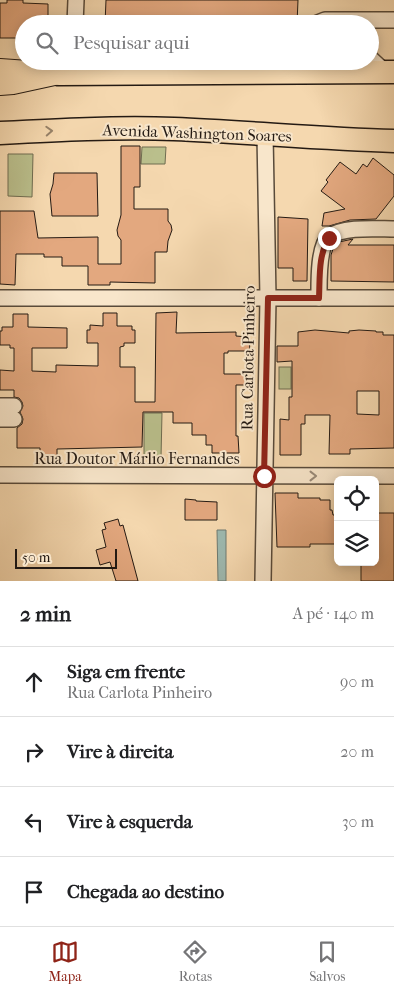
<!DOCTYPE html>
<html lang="pt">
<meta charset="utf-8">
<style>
body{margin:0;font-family:"IM FELL French Canon",serif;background:#f6f6f6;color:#202124}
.controls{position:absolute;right:15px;bottom:15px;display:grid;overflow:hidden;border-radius:8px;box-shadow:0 2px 12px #0003}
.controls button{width:45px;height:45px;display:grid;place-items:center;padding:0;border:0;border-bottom:1px solid #e0e0e0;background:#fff;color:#202124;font:25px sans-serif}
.scale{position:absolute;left:15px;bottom:12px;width:102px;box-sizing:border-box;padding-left:5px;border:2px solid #241a13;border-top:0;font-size:14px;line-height:18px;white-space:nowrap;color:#241a13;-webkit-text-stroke:4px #f8e6cb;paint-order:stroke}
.stop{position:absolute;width:15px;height:15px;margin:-11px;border:4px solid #8f2418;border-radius:50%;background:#fff}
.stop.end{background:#8f2418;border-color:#fff;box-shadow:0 1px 5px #0008}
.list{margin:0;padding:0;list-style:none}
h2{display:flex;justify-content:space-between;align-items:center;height:65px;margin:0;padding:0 20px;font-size:21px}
h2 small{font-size:16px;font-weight:400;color:#757577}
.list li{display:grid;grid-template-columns:32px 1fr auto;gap:15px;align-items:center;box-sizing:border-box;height:70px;padding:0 20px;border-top:1px solid #e0e0e0}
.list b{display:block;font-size:19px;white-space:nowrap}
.list p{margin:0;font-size:16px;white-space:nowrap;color:#757577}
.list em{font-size:16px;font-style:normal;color:#757577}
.icon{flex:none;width:28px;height:28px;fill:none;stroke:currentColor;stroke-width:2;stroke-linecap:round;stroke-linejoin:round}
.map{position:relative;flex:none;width:394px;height:581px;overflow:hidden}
.search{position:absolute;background:#fff;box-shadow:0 2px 12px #0003;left:15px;right:15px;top:15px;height:55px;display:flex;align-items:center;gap:12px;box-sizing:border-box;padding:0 18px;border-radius:28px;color:#757577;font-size:19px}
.sheet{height:345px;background:#fff}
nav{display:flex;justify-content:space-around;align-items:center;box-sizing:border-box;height:70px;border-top:1px solid #e0e0e0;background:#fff;font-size:14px;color:#757577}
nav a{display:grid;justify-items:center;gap:2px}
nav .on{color:#8f2418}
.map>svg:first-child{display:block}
.green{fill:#babf8c;stroke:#6f6c50}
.water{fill:#9db9b0;stroke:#6d7971}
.building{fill:#e3a87f;stroke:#241a13;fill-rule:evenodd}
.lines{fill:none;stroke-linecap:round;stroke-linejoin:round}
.minor-casing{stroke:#584a3a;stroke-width:18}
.major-casing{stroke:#241a13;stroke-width:22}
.highway-casing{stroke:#241a13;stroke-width:25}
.minor{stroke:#f8e6cb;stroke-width:15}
.major{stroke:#f5d8af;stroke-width:20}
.highway{stroke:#f5d8af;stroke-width:22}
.oneway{stroke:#978269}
.oneway2{stroke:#998a78}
.route{stroke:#8f2418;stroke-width:6}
.labels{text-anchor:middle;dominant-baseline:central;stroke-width:4;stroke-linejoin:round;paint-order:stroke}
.street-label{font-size:16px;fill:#241a13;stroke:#f8e6cb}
</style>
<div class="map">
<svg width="394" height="581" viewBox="0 0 394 581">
<rect width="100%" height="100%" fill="#f5d8af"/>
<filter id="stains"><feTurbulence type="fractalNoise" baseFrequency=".004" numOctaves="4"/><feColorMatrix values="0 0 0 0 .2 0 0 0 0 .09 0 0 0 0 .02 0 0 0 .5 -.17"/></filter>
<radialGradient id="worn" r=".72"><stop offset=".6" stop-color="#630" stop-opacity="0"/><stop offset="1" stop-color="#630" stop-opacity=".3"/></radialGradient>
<!-- green -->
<g class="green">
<polygon points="142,147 166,147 165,164 141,164"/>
<polygon points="8,154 33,154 32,197 8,196"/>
<rect x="279" y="367" width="12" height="22"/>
<polygon points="144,413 162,413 161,458 144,458"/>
</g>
<!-- water -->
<polygon class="water" points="217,530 226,530 226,581 218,581"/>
<!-- building -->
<g class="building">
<polygon points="7,0 23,0 23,3 48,4 48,24 24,24 24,38 0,38 0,3 7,3"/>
<polygon points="106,0 298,0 297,24 258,24 258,17 237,17 237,24 105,24"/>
<polygon points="121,146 140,146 140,187 134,187 134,209 168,209 168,221 171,225 172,230 168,241 167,252 155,252 155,283 110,282 110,285 88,285 88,266 62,266 62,257 44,257 44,254 16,254 15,285 0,284 0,211 34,211 38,238 98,237 98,264 121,264 121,240 118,236 117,230 121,215"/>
<polygon points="373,158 394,175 394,196 376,219 350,220 329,226 322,226 324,213 345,209 321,191 328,182 326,180 340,162 356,174 363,164 367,167"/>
<polygon points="54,173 97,173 98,216 52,216 50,194 53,184"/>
<polygon points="278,217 308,219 307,281 293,281 293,268 278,268"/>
<polygon points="353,239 348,245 394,245 394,282 331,281 331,255 334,246 339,242"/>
<polygon points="177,312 176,333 236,332 236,336 249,337 250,351 228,351 228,353 224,353 224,374 246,374 246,385 236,385 236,436 238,436 239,453 212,453 212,445 206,445 206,435 192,435 192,423 173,423 173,412 143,412 142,447 57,449 57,462 40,462 40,448 17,448 17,428 22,424 23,419 20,412 23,406 22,402 19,398 14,397 14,390 0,390 0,370 14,371 14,348 10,348 10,345 0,345 0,331 2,331 2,327 13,327 13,314 28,314 28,327 67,328 67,348 32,348 32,371 56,372 56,365 98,366 98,343 87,343 87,330 90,330 90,325 103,326 103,313 117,313 117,326 132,326 132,330 135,330 135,343 124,343 124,346 120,347 120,367 135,367 135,402 155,402 156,313"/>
<path d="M315,330L349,333V331L359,330L376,331V332H383V335H394V448L350,449V454H329L330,415H305V424H301V455H280V419L289,420V397H292V361L277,362V346H298V332ZM357,391H379V415L357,414Z"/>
<polygon points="275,493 298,493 298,498 320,498 320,500 330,500 330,510 332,510 333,515 338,515 338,544 310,544 310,547 277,547"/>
<polygon points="185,499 196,500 196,501 217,502 217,520 185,520"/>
<polygon points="375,513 394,513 394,581 361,581 361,562 375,562"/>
<polygon points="118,519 120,526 123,525 138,581 116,581 110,562 100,565 96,550 106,547 102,530 106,529 104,523"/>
</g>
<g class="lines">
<defs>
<g id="minor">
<polyline points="75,24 76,0"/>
<polyline points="315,24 325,20 394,20"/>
<polyline points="370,58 385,72"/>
<polyline points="0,298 394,298"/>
<path d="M319,298C319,284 318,246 329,237C343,226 377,229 394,229"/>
<polyline points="0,406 14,406"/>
<polyline points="0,419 14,419"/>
<polyline points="0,475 394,476"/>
<polyline points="263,581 268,298 265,135"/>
</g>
<g id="major">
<polyline points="0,69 42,72"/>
<polyline points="0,85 13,84 59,74"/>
</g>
<g id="highway">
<polyline points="59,74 394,72"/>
<path d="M0,133C58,130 116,127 174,129C248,132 321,139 394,141"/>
</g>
</defs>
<!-- minor casing -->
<use href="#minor" class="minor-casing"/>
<!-- major casing -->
<use href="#major" class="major-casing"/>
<!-- highway casing -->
<use href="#highway" class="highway-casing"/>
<!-- minor -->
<use href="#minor" class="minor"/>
<!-- major -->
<use href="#major" class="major"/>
<!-- highway -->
<use href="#highway" class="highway"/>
</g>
<!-- one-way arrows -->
<defs><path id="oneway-chevron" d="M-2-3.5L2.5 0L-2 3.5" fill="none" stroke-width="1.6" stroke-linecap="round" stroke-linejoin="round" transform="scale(1.25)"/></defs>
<use class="oneway" href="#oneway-chevron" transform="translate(49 131) rotate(-3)"/>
<use class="oneway2" href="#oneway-chevron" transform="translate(313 476)"/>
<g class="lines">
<!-- route -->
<path class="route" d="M264,476L268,298H319C320,278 318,255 329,238"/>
</g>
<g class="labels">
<!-- street labels -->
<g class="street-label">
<text transform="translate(197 133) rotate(2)">Avenida Washington Soares</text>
<text transform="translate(248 358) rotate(-89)">Rua Carlota Pinheiro</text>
<text x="137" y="458">Rua Doutor Márlio Fernandes</text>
</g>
</g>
<rect width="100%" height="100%" filter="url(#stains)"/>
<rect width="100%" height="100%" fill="url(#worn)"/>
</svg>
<div class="controls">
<button><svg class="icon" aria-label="locate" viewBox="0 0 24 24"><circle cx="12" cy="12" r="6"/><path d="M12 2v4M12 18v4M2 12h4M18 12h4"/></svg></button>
<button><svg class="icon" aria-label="layers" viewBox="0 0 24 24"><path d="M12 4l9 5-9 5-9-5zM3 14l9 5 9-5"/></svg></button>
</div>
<div class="scale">50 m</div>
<div class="stop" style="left:264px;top:476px"></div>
<div class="stop end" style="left:329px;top:238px"></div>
<div class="search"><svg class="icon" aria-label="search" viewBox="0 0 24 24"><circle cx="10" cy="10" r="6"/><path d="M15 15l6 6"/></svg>Pesquisar aqui</div>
</div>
<section class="sheet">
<h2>2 min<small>A pé · 140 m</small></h2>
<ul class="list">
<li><svg class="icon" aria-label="ahead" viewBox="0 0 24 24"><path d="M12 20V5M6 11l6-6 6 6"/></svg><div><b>Siga em frente</b><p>Rua Carlota Pinheiro</p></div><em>90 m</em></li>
<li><svg class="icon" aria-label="right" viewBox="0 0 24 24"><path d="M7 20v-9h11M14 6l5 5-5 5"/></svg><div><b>Vire à direita</b></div><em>20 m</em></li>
<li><svg class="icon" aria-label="left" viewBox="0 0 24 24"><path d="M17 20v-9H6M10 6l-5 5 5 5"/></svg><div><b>Vire à esquerda</b></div><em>30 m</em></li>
<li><svg class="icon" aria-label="arrive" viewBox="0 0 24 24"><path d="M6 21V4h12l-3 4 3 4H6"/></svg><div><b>Chegada ao destino</b></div></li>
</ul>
</section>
<nav>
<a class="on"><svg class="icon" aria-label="map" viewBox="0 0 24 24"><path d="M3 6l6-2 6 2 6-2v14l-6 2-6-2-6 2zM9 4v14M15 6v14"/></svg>Mapa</a>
<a><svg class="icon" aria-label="directions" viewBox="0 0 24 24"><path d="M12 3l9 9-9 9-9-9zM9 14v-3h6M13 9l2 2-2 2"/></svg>Rotas</a>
<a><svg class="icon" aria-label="saved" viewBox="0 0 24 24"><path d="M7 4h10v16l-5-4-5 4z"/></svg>Salvos</a>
</nav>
